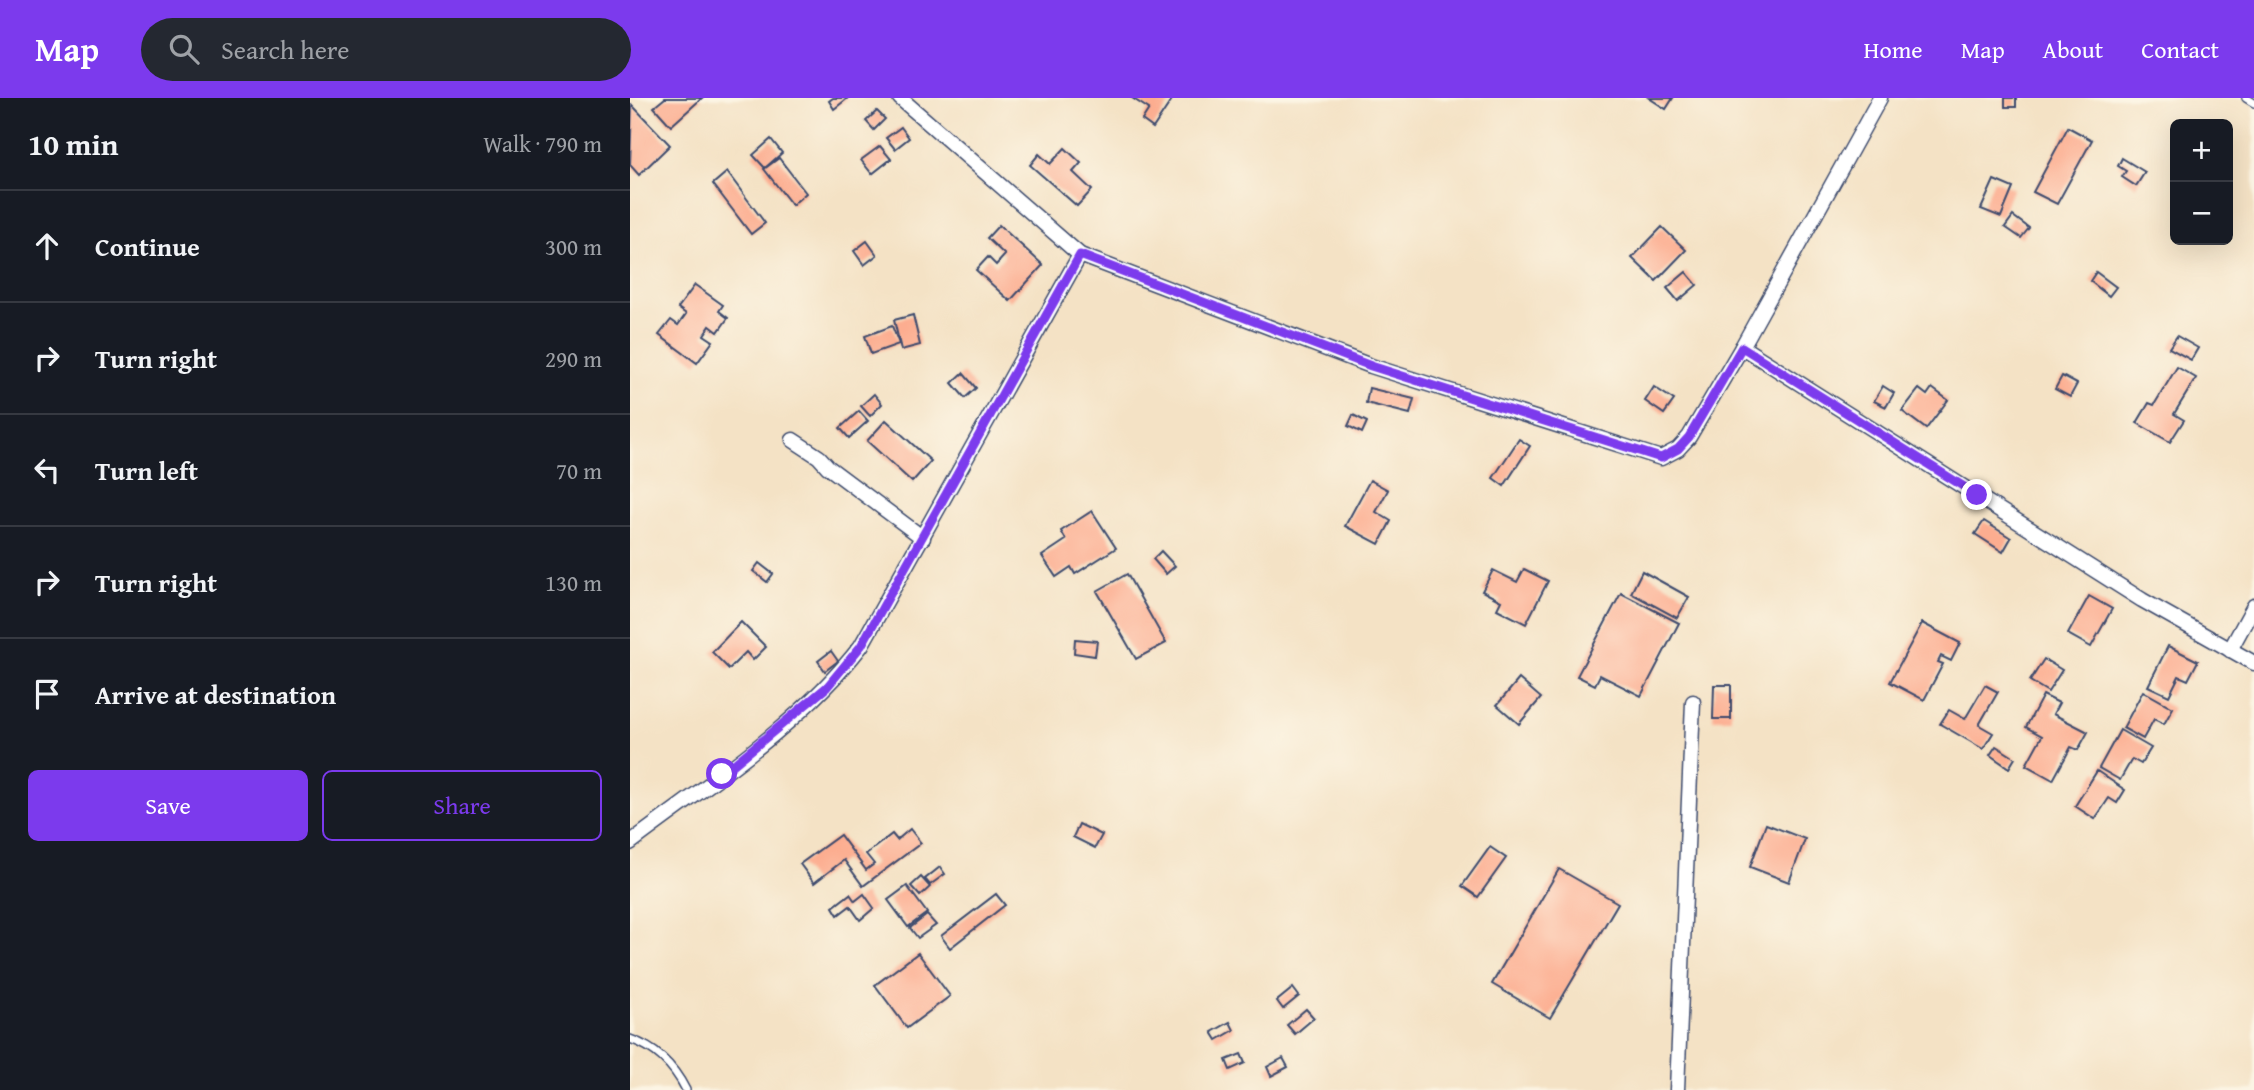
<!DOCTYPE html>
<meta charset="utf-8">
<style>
body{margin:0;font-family:"Gentium Book Plus",serif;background:#242831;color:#f1f3f6}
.controls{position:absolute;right:21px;top:21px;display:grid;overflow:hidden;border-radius:10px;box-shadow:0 7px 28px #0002}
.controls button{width:63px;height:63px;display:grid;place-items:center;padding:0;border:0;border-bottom:2px solid #363941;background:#171b24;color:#f1f3f6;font:35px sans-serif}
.stop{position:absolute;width:21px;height:21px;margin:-16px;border:5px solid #7c3aed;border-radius:50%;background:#fff}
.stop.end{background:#7c3aed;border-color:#fff;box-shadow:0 2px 7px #0008}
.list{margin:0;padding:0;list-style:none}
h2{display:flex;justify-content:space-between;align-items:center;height:91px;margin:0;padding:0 28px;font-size:30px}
h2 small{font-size:23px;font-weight:400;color:#9ea1a6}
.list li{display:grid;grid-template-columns:46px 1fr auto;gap:21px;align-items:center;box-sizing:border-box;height:112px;padding:0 28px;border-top:2px solid #363941}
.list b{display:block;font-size:26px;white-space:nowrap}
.list em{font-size:23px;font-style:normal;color:#9ea1a6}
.actions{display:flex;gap:14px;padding:21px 28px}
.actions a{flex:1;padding:16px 0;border:2px solid #7c3aed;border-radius:10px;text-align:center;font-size:24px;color:#7c3aed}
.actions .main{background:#7c3aed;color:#fff}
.icon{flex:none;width:38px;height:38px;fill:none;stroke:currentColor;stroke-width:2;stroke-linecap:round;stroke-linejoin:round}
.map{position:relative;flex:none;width:1624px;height:992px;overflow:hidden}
header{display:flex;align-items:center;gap:42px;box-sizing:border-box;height:98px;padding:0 35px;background:#7c3aed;color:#fff}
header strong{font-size:33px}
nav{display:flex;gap:38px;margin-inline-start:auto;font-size:24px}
.search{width:490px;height:63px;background:#242831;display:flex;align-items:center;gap:18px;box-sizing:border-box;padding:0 24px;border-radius:38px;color:#9ea1a6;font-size:26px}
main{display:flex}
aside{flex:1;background:#171b24}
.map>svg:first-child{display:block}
.building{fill:#fcad90}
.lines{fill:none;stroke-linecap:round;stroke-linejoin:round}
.lane-casing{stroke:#3c4a6d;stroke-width:10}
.street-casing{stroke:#3c4a6d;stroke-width:17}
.lane{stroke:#fff;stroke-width:7}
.street{stroke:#fff;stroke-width:14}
.route{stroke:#7c3aed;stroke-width:9}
</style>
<header>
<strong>Map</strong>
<div class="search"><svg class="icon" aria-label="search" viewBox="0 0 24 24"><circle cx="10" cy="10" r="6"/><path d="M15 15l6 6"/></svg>Search here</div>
<nav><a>Home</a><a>Map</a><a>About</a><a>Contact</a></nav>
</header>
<main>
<aside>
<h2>10 min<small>Walk · 790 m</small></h2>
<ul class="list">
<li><svg class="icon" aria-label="ahead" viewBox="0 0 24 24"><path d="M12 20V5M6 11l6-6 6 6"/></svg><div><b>Continue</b></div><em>300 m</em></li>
<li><svg class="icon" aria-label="right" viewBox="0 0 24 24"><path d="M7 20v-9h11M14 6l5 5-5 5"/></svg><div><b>Turn right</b></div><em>290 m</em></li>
<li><svg class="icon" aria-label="left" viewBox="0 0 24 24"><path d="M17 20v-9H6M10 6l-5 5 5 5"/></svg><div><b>Turn left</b></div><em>70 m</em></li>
<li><svg class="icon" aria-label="right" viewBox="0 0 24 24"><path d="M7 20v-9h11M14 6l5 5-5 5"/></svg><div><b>Turn right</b></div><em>130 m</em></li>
<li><svg class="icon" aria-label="arrive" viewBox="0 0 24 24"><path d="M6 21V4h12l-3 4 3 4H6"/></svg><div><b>Arrive at destination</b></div></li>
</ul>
<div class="actions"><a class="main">Save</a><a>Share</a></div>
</aside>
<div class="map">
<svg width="1624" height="992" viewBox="0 0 1624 992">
<rect width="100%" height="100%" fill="#fcf5e5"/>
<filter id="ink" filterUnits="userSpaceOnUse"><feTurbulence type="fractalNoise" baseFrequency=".0143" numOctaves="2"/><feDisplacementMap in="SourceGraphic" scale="14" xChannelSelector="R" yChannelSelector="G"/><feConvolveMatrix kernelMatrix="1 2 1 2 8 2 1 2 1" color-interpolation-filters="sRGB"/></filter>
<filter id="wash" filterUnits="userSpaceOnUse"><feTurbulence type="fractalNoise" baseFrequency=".00686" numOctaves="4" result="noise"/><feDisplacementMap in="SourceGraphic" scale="28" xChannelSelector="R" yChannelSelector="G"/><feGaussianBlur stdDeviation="1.57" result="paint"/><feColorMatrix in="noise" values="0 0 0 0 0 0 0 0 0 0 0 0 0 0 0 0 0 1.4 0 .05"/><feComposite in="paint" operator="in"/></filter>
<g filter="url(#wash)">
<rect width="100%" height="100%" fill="#f4e2c5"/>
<g id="blocks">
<!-- building -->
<g class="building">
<polygon points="35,0 72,0 41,28 24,9"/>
<polygon points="203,0 218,0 204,11 199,3"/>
<polygon points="502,0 543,0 523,30 512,22 519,11"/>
<polygon points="1019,0 1043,0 1036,11"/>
<rect x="1375" y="0" width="11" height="9"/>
<polygon points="2,7 40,47 9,77 0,67"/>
<polygon points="247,13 255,21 244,32 236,23"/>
<polygon points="271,29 279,40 265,51 256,40"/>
<polygon points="1438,29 1462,42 1427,106 1403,94"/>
<polygon points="141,41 152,55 135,70 123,57"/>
<polygon points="250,48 261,61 242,76 231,62"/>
<polygon points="435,50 451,65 443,74 462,92 447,108 400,67 409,56 420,66"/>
<polygon points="149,60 176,95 162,107 134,71"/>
<polygon points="1492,60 1515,74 1506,88 1492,79 1496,73 1488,68"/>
<polygon points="97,74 135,125 121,136 83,86"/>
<polygon points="1364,82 1383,90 1371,119 1351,111"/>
<polygon points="1383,118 1399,130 1391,140 1375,129"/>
<polygon points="369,127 413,167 380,203 346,172 358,159 366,167 375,157 357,140"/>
<polygon points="1032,129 1056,152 1026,183 1002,160"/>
<polygon points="237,143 247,157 234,167 224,153"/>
<polygon points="1056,174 1067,187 1048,203 1037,190"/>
<polygon points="1466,174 1486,189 1479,198 1460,183"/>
<polygon points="65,187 93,207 89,213 98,220 88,234 80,228 74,237 83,243 67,265 29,237 41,222 48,227 56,216 48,210"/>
<polygon points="283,217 290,247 271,252 264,222"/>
<polygon points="262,228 269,246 241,256 235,238"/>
<polygon points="1547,238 1568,250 1561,262 1539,250"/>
<polygon points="1547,269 1566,280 1544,316 1554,322 1540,344 1507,325 1519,305 1524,307"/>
<polygon points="333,275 346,290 335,300 322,285"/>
<polygon points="1432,278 1447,286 1440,299 1425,291"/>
<polygon points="1253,288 1264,295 1256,309 1244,303"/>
<polygon points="1024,289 1044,302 1034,316 1015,303"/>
<polygon points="739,290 784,301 780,316 736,305"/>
<polygon points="1302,290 1318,302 1296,331 1272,313 1289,291 1297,297"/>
<polygon points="244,296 252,306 240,318 231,308"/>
<polygon points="229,313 238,323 219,340 210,330"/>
<polygon points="723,317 737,324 732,335 718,328"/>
<polygon points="256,322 301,363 282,384 237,343"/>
<polygon points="889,341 900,348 874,388 863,380"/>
<polygon points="740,382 758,392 746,414 761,423 749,446 715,428"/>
<polygon points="462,413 486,450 445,476 441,469 426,479 412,458 436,442 431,433"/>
<polygon points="1354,423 1381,440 1373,454 1345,436"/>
<polygon points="531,453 545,468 536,476 523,461"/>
<polygon points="129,465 143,476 137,484 123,473"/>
<polygon points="894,471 918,483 896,526 867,511 871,503 852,493 863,472 887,484"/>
<polygon points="1012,473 1059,499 1047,520 1001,495"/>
<polygon points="497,476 536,545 506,561 467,493"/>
<polygon points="991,495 1049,525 1011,598 970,577 965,587 947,578"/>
<polygon points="1459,498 1482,511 1461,549 1438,536"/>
<polygon points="111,524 136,549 123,562 116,554 99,571 82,554"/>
<polygon points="1292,525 1330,545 1321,563 1311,558 1308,564 1313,566 1294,602 1260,584"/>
<polygon points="445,541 467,543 465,558 444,555"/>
<polygon points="1538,548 1568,563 1558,582 1549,578 1539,598 1518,588"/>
<polygon points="201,553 208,563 195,573 188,563"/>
<polygon points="1414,561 1432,572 1418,594 1400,583"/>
<polygon points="889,581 911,600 889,626 867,607"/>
<polygon points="1084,587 1101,587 1101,621 1083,621"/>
<polygon points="1355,587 1368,594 1349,627 1363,635 1353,651 1310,626 1319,612 1335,621"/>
<polygon points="1513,593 1543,610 1534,626 1524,621 1513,641 1493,630"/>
<polygon points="1413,597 1429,605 1423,616 1458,634 1448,652 1441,649 1423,682 1396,667 1412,638 1396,629"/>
<polygon points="1490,632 1521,650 1511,666 1502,661 1490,682 1469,670"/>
<polygon points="1366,648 1385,660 1379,670 1360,657"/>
<polygon points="1467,673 1495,692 1487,705 1479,700 1465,721 1445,708"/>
<polygon points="449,726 472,737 465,750 443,739"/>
<polygon points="1136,726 1175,741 1159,784 1120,769"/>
<polygon points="280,731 291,745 233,788 214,762 184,785 170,766 210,737 236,772 244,766 236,756 262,736 267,742"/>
<polygon points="860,749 876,760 848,799 832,788"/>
<polygon points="310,769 315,776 300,787 295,781"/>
<polygon points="929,771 988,805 920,920 862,886"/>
<polygon points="291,779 300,789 290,798 281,788"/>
<polygon points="277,788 297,815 278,829 258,802"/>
<polygon points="220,796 225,803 234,796 244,810 230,822 220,808 208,817 203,809"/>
<polygon points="366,796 375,807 320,850 311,838"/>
<polygon points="297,817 306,827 288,840 280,830"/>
<polygon points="288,855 320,898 277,930 245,887"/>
<polygon points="663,890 669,898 653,911 647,903"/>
<polygon points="676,911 684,920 665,936 657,927"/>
<polygon points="600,924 604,932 587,942 582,934"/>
<polygon points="611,956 615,965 600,972 596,962"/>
<polygon points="653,960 658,969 641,978 637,969"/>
</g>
</g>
</g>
<g filter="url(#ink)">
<use href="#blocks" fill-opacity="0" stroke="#3c4a6d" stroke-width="2"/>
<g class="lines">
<defs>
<g id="lane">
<polyline points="1616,0 1624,5"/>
<path d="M0,941C27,950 44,968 56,992"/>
</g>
<g id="street">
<polyline points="270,0 450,157 741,268 1031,360 1048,351 1059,339 1112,249 1250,0"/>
<polyline points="1112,249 1512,502 1624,565"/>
<polyline points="163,342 189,359 198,369 293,440"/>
<polyline points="1600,552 1624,508"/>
<path d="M0,745C78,686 171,626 231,548L450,157"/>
<polyline points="1047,992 1063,604"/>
</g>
</defs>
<!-- lane casing -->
<use href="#lane" class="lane-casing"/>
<!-- street casing -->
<use href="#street" class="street-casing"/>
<!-- lane -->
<use href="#lane" class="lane"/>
<!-- street -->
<use href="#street" class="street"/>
</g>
</g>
<g class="lines" filter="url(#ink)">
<!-- route -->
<polyline class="route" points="92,676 197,589 231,548 450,157 741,268 1031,360 1048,351 1059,339 1112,249 1347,397"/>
</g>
</svg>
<div class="controls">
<button>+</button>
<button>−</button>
</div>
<div class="stop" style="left:92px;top:676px"></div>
<div class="stop end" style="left:1347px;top:397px"></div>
</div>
</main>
